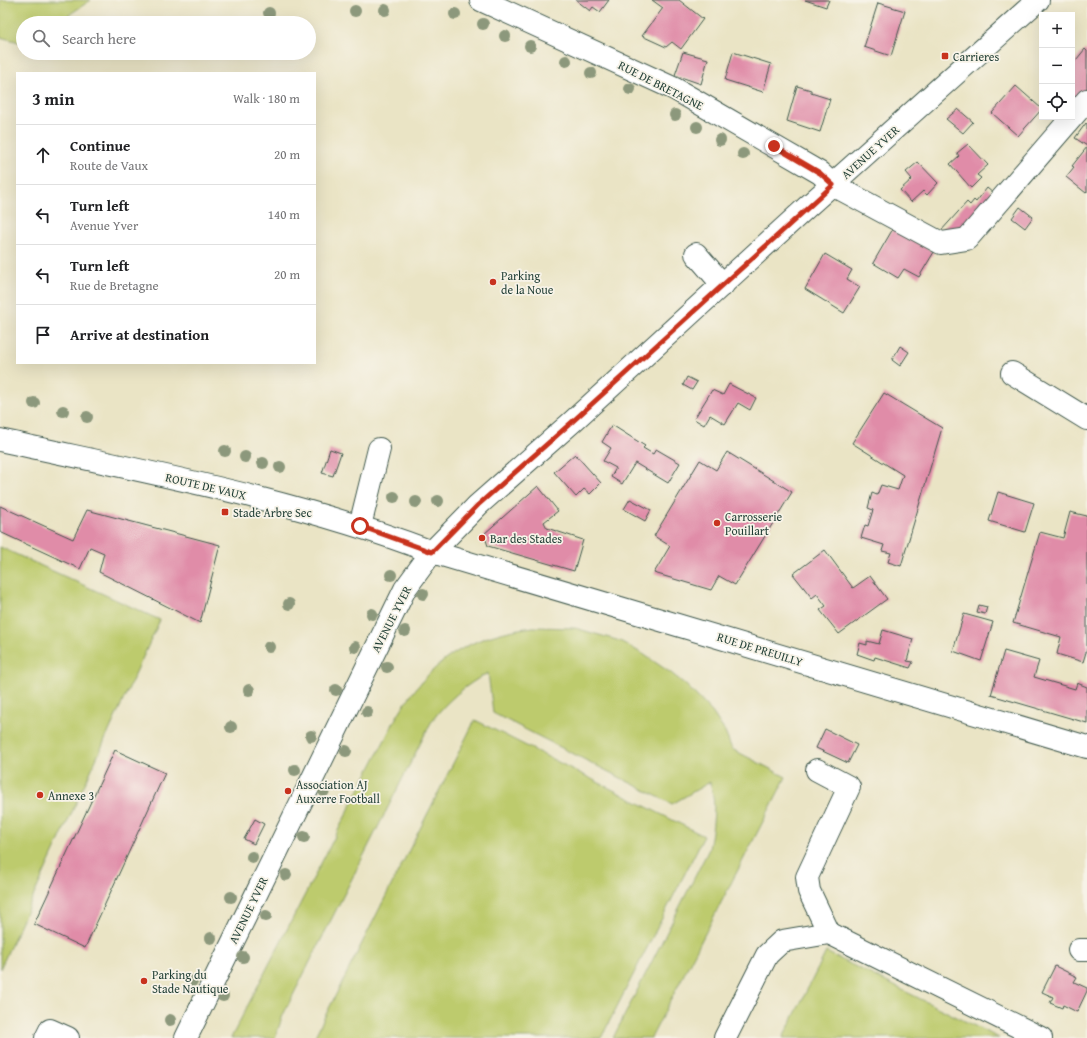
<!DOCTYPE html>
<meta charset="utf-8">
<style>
body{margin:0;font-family:"Gentium Book Plus",serif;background:#f6f6f6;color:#202124}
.controls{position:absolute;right:12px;top:12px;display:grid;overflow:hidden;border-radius:0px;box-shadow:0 4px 16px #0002}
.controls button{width:36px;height:36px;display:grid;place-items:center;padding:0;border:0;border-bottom:1px solid #e0e0e0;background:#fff;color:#202124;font:20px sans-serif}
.stop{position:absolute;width:12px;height:12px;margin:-9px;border:3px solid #c8321e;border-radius:50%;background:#fff}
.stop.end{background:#c8321e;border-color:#fff;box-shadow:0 1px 4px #0008}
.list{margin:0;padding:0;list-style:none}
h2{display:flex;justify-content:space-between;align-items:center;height:52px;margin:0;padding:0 16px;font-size:17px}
h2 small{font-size:13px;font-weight:400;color:#757577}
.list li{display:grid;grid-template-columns:26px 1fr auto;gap:12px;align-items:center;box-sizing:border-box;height:60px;padding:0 16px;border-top:1px solid #e0e0e0}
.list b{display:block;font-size:15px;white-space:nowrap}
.list p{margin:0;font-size:13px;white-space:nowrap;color:#757577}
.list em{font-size:13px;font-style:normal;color:#757577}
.icon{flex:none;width:22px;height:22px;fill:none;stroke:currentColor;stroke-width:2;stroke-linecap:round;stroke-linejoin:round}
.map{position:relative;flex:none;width:1087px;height:1038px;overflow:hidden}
.search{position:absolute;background:#fff;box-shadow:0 4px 16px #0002;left:16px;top:16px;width:300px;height:44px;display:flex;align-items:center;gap:10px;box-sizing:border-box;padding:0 14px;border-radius:22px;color:#757577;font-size:15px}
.panel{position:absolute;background:#fff;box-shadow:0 4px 16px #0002;left:16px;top:72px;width:300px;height:292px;border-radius:0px}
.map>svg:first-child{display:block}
.green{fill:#bdcb6d;stroke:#6e8450}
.building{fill:#e08ca8}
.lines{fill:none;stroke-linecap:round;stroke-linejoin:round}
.minor-casing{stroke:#3d564a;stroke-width:24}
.minor{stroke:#fff;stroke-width:22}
.tree{fill:#8c987b}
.route{stroke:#c8321e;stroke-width:5}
.poi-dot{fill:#c8321e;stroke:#f7f3e8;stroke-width:1.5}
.labels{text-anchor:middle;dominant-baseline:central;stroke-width:3.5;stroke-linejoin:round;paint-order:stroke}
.poi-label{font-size:12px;fill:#1f3d34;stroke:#f7f3e8;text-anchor:start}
.street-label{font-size:12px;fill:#1f3d34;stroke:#f7f3e8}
</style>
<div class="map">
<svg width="1087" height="1038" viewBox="0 0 1087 1038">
<rect width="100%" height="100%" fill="#f7f3e8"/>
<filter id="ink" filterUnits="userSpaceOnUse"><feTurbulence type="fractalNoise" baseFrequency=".025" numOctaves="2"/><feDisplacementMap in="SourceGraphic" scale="8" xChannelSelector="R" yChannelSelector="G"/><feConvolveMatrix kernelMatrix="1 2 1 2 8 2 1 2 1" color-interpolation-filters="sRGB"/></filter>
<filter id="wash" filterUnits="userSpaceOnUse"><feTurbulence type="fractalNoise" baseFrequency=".012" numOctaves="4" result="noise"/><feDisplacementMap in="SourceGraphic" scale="16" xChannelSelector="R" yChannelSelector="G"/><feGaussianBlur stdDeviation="0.9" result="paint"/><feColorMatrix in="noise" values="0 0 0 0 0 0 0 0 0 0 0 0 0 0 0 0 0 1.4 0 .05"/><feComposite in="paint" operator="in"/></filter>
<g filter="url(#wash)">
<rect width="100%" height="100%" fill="#eae4c5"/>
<!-- green -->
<g class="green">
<polygon points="0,0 91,0 57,23 23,23 23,43 0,37"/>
<polygon points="0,547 160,620 0,969"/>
<path d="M533,627L575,628L620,641L643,654L671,673L686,685L712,712L724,730L732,749L786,777L651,1038H613L709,849C713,827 717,805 710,782L672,804L493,713L488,673C467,684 446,701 432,721C427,729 423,738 419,746L283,1015L275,1038H231L396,718C429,662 468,635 533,627Z"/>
<polygon points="475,720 704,836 601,1038 314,1038"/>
<polygon points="826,952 999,1038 783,1038"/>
</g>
<g id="blocks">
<!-- building -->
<g class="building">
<polygon points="576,0 609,0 600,12 593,7 590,11"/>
<polygon points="652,0 679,0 703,19 681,49 672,42 666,47 642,36 663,8"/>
<polygon points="805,0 829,0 826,7"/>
<polygon points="878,3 905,11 891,56 864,47"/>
<polygon points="1085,49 1087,51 1087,88 1072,105 1072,65"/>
<polygon points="683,52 708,59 701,84 675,75"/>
<polygon points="733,52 771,64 763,92 725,80"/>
<polygon points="797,86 811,90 811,93 830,99 820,132 787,121"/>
<polygon points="1016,86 1042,109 1018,136 992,113"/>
<polygon points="958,109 973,122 963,133 946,119"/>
<polygon points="1086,123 1087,124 1087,146 1075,138"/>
<polygon points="968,144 988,165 977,175 981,178 971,188 950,164 959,156 957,153"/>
<polygon points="1087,147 1087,192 1086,193 1066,177 1074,167 1072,166"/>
<polygon points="918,162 938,183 927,195 923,191 911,202 900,190 912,179 906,172"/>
<polygon points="987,188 994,194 960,233 940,232 967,202 970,205 974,200 976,202"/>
<polygon points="1020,207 1033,217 1025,228 1012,218"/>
<polygon points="894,227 934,252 919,277 904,269 898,278 873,263"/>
<polygon points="825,254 852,270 847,279 860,287 844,313 805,289"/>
<polygon points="900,346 909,352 900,366 892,360"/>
<polygon points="687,377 697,382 692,390 683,385"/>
<polygon points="729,384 756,398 750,410 738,403 725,424 710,415 704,425 694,419 712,390 723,395"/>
<polygon points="884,393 942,428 901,566 888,562 891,553 882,551 884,545 861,538 865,525 868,526 873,510 868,508 872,493 877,495 881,485 898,490 903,475 852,443"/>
<polygon points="612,425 645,446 643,448 653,454 656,449 680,463 668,483 635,463 622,484 611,477 616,468 603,461 611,448 602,442"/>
<polygon points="330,449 341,453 333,476 322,473"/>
<polygon points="727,452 792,492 735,585 719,576 711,590 654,573 670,546 654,536 700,460 716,470"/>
<polygon points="575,454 601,483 590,494 584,489 576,497 554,472"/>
<polygon points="538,486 558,511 544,522 547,528 583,540 574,571 488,546 484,534"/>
<polygon points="998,492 1034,503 1025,532 989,521"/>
<polygon points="630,499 651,510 645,521 624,509"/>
<polygon points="0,506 73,539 87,510 220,545 200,623 99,572 104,553 90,547 80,569 0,532"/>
<polygon points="1070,512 1087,516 1087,649 1083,662 1057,654 1061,637 1013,623 1040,532 1063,538"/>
<polygon points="825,550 853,588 870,576 887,599 839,634 820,610 826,606 817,594 812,598 793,574"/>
<polygon points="979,605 987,607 985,614 977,612"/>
<polygon points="964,614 993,622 981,661 953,651"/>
<polygon points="883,630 913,639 907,661 913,662 910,668 875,657 874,660 857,654 860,643 867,645 867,641 879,644"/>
<polygon points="1004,651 1039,661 1034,677 1075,689 1077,683 1087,687 1087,723 991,695"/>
<polygon points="825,729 857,745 848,763 816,748"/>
<polygon points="115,750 165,773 85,948 34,924"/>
<polygon points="255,819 264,824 254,844 244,839"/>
<polygon points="1055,966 1077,977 1074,982 1087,988 1087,991 1077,1012 1063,1005 1062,1008 1050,1003 1053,997 1042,992"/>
</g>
</g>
</g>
<g filter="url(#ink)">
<use href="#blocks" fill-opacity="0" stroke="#3d564a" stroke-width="1"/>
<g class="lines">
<defs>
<g id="minor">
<polyline points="481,0 675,89 820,173 833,185 941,243 967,239 1087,100"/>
<polyline points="696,254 723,285"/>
<polyline points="1012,373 1087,419"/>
<path d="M0,440C145,472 293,499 432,552L1087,747"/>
<polyline points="360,526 379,449"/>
<polyline points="817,770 849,787 807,877 809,891 829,933"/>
<polyline points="1079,950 1087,950"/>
<polyline points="46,1038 50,1030 68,1038"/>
<polyline points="186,1038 405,589 432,552 478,505 572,422 807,207 1038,0"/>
<polyline points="725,1038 767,955 782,941 829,933 1041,1038"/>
</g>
</defs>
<!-- minor casing -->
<use href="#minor" class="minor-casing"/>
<!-- minor -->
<use href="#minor" class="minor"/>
</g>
<!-- trees -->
<g class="tree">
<circle cx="385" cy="10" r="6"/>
<circle cx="355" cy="11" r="6"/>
<circle cx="269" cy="13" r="6"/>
<circle cx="455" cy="14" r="6"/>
<circle cx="483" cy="24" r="6"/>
<circle cx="505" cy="36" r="6"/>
<circle cx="530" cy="46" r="6"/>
<circle cx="566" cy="61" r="6"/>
<circle cx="591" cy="73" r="6"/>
<circle cx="630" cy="89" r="6"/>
<circle cx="675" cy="115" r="6"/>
<circle cx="697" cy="127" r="6"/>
<circle cx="720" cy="140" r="6"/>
<circle cx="743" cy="154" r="6"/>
<circle cx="34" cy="403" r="6"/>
<circle cx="63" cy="411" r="6"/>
<circle cx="87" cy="417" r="6"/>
<circle cx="225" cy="451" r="6"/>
<circle cx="245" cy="457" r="6"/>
<circle cx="263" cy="463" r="6"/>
<circle cx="280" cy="467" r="6"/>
<circle cx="394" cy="497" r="6"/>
<circle cx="438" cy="501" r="6"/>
<circle cx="416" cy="502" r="6"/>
<circle cx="391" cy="575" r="6"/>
<circle cx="423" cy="594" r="6"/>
<circle cx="289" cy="604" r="6"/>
<circle cx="372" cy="614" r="6"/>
<circle cx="405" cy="631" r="6"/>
<circle cx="269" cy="647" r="6"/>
<circle cx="355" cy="647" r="6"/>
<circle cx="387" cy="667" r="6"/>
<circle cx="249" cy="690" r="6"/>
<circle cx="336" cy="690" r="6"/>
<circle cx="367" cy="712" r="6"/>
<circle cx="231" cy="727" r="6"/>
<circle cx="311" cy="736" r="6"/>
<circle cx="346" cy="751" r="6"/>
<circle cx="295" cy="770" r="6"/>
<circle cx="324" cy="791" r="6"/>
<circle cx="304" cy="837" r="6"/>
<circle cx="252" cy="857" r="6"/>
<circle cx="286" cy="875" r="6"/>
<circle cx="231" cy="897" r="6"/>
<circle cx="266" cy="916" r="6"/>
<circle cx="211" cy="938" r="6"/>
<circle cx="243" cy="957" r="6"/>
<circle cx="192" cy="981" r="6"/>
<circle cx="223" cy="996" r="6"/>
<circle cx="170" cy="1020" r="6"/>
</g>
</g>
<g class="lines" filter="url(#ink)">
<!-- route -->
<polyline class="route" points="360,526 432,552 478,505 572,422 833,185 820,173 774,146"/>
</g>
<!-- markers -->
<g class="poi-dot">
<rect x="941" y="52" width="8" height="8" rx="2"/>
<circle cx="493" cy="282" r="4"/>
<rect x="221" y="508" width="8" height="8" rx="2"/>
<circle cx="717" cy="523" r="4"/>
<circle cx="482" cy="538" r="4"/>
<circle cx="288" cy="791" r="4"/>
<circle cx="40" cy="795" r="4"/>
<circle cx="144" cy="981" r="4"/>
</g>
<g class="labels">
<!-- poi labels -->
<g class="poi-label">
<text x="953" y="56">Carrieres</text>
<text x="501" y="275">Parking<tspan x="501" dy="14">de la Noue</tspan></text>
<text x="233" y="512">Stade Arbre Sec</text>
<text x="725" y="516">Carrosserie<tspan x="725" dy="14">Pouillart</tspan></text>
<text x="490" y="538">Bar des Stades</text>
<text x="296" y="784">Association AJ<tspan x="296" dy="14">Auxerre Football</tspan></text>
<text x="48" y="795">Annexe 3</text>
<text x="152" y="974">Parking du<tspan x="152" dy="14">Stade Nautique</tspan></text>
</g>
<!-- street labels -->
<g class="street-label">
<text transform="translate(661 85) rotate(27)">RUE DE BRETAGNE</text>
<text transform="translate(870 152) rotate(-42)">AVENUE YVER</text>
<text transform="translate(206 486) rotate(13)">ROUTE DE VAUX</text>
<text transform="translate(391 619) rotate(-63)">AVENUE YVER</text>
<text transform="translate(760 649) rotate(17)">RUE DE PREUILLY</text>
<text transform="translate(248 910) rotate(-64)">AVENUE YVER</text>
</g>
</g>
</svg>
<div class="controls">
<button>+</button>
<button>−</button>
<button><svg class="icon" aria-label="locate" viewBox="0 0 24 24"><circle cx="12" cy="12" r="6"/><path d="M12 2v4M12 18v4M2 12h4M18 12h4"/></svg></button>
</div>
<div class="stop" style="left:360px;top:526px"></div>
<div class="stop end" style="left:774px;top:146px"></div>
<div class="search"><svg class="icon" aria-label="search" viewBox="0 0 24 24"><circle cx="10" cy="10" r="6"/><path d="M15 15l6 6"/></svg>Search here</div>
<section class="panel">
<h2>3 min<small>Walk · 180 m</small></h2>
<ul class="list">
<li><svg class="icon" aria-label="ahead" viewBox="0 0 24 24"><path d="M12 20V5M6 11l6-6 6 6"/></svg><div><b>Continue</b><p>Route de Vaux</p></div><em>20 m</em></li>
<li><svg class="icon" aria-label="left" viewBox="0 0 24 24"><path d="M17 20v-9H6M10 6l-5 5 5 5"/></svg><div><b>Turn left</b><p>Avenue Yver</p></div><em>140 m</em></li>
<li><svg class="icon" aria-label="left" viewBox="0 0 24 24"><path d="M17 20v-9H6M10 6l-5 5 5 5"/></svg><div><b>Turn left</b><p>Rue de Bretagne</p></div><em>20 m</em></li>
<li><svg class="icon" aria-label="arrive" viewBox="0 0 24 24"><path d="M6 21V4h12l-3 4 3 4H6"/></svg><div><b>Arrive at destination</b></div></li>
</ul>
</section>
</div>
